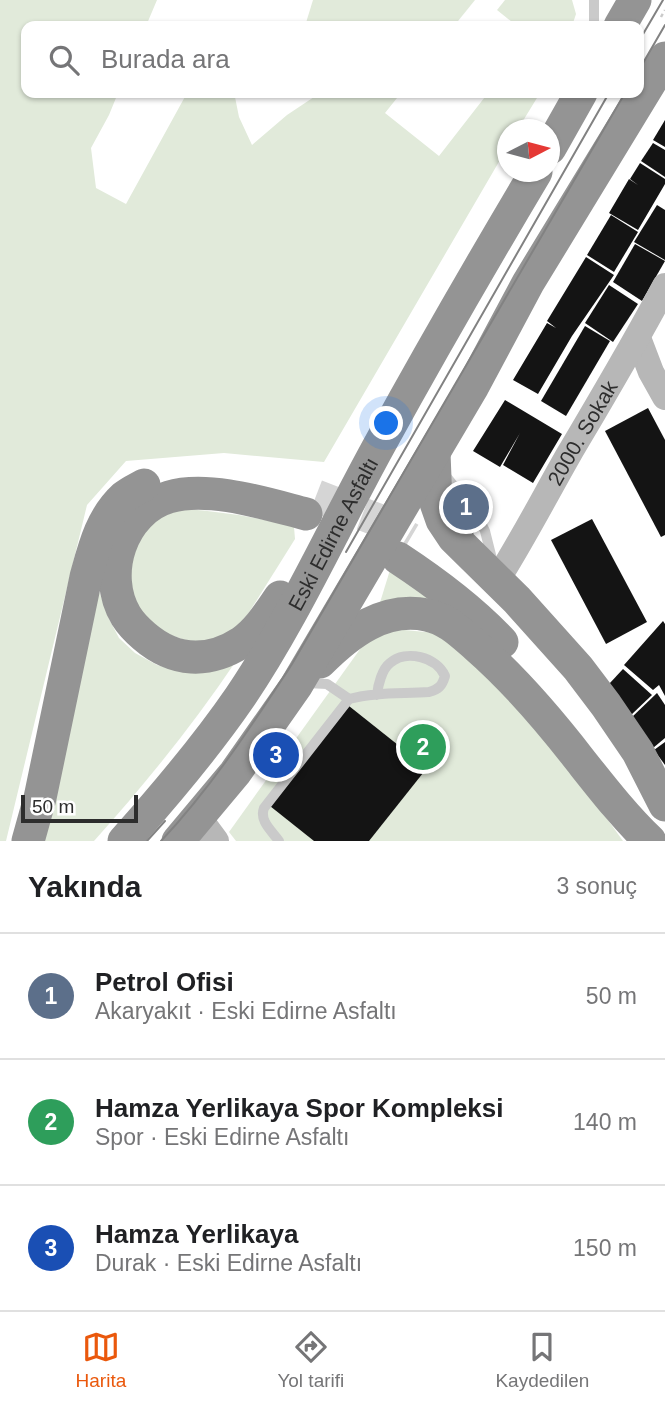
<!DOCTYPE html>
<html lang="tr">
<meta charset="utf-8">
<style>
body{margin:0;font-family:Helvetica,sans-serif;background:#f2f2f2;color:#202124}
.compass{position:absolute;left:497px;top:119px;width:63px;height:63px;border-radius:50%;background:#fff;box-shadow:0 2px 5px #0004;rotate:84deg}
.scale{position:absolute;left:21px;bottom:18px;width:117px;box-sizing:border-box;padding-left:7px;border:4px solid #2d2d2d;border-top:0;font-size:19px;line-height:24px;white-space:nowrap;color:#2d2d2d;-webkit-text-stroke:5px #fff;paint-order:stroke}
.you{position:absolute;left:387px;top:424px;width:24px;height:24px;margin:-18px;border:5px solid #fff;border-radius:50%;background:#1a73e8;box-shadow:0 0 0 10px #1a73e833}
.badge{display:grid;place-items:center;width:46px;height:46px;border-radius:50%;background:#ea580c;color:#fff;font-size:23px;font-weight:700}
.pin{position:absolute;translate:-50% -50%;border:4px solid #fff;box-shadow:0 2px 7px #0006}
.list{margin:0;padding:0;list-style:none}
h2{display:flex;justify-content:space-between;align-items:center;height:91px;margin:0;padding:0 28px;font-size:30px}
h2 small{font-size:23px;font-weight:400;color:#757577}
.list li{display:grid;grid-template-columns:46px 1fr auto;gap:21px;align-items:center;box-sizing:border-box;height:126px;padding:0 28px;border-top:2px solid #e0e0e0}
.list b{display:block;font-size:26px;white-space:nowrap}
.list p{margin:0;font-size:23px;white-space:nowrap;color:#757577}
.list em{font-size:23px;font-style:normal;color:#757577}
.icon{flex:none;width:38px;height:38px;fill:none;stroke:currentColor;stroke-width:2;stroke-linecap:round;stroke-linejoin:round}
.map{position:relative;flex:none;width:665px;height:841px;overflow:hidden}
.search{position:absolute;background:#fff;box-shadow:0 2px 5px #0004;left:21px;right:21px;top:21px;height:77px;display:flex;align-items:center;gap:18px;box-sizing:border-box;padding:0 24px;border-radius:14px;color:#757577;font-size:26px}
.sheet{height:469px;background:#fff}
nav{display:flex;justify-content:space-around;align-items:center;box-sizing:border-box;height:98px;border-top:2px solid #e0e0e0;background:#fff;font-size:19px;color:#757577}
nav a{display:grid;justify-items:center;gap:4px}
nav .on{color:#ea580c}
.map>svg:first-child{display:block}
.green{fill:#e1eada}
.building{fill:#141414}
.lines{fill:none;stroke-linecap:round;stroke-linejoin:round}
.highway-tunnel{stroke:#d5d5d5;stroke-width:33;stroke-dasharray:33 17;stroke-linecap:butt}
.path{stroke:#cacaca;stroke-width:2.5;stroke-dasharray:3.5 3.5;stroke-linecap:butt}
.lane{stroke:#cacaca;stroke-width:10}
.secondary{stroke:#b7b7b7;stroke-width:26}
.highway{stroke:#949494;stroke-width:33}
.tram{stroke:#828282;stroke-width:2}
.labels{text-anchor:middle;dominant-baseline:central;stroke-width:7;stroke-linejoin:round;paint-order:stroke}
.street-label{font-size:21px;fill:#2d2d2d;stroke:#fff}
</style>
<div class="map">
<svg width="665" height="841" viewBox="0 0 665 841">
<rect width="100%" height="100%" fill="#fff"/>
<!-- green -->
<g class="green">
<polygon points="0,0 157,0 146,26 26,26 26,93 118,93 109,115 91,148 96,188 126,204 187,93 230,93 235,97 239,117 252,145 287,115 320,93 401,93 385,113 439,156 488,93 540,93 518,129 508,130 507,148 324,462 224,453 126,461 87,505 6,841 0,841"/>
<polygon points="313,0 475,0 454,26 305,26"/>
<polygon points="505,0 572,0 576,14 572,26 517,26 497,10"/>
<path d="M185,509C223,512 258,517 294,527L295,539L248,614L228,636L197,644L150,628L129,588L132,554L142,532L160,516Z"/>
<polygon points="390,570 455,617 378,609"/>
<path d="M96,583L109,619L119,638L135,653L157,665L179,671L236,661C193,725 145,784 94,841H41Z"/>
<polygon points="394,629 436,633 497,682 570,767 623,841 236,841 229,832 363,645"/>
</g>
<!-- building -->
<g class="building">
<polygon points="665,120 665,147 653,140"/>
<polygon points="653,143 665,150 665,177 641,161"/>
<polygon points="640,163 665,179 665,184 638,230 609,213 629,179 638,185 630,179"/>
<polygon points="657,205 665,210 665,260 634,242"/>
<polygon points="611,215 638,232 614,272 587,255"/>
<polygon points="635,244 665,261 642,301 613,282"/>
<polygon points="586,257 614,275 572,336 538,394 513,380 547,323 556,328 547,321"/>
<polygon points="609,285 638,304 613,342 585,323"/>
<polygon points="585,326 610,341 566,416 541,401"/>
<polygon points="505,400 562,434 533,483 503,465 520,433 500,467 473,451"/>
<polygon points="648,408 665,440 665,535 661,537 605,431"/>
<polygon points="463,484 493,508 472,535 442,511"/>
<polygon points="592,519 647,622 606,644 551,540"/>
<polygon points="663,621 665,624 665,696 659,685 653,690 624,665"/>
<polygon points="623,669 652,695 630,716 609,684"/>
<polygon points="657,693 665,705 665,738 653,748 631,718"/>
<polygon points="349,706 427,768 369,841 314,841 270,806"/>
<polygon points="665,742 665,765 654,750"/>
</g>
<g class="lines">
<!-- highway-tunnel -->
<polyline class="highway-tunnel" points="316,496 378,520 410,539"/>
<!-- path -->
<polyline class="path" points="661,17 665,10"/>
<!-- lane -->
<g class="lane">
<polyline points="594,0 594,26"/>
<polyline points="446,476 477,515 485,531 493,563"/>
<path d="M349,699C375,692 403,694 429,692C439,689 442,686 445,676C437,657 406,649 390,663C382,669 378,685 377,695"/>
<path d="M279,841C272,831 259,821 264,808L349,699L327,684L307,683"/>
</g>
<!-- secondary -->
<g class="secondary">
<polyline points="638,338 651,372 665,397"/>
<path id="s1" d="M497,580C523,539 545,496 569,454C602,398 635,343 665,286"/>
<polyline points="199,818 216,841"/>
</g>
<!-- highway -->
<g class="highway">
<polyline points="620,26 635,0"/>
<polyline points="550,148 581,93"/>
<polyline points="434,453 436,503 442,520 454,538 517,600 578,668 606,705 638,752 665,805"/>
<path d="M398,558C436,583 471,609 502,642"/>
<path d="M280,597C269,613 258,631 242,642C208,664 174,662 144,636C137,630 131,624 126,616C101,575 121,511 169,497C208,485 267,504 306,514"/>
<path d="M320,662C349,633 384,606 427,615C447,619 461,633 476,646C515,680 549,720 580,760C603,789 624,816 650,841"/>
<path d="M28,841L40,798L86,577C94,548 101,518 124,497C130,492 137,489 144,485"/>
<path id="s2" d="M124,841C165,795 205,748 240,697C294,617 334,527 381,442C431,351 483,261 536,172"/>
<polyline points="178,841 235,773 296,686 473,386 528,283 665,58"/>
</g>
<!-- tram -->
<g class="tram">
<polyline points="639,41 663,0"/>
<polyline points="639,70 665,25"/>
<polyline points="346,552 609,93"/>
<polyline points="147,841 165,821"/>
<path d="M161,841C211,788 252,725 292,664L625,93"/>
</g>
</g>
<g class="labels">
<!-- street labels -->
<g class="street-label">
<text stroke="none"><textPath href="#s1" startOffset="170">2000. Sokak</textPath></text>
<text stroke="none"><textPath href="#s2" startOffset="373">Eski Edirne Asfaltı</textPath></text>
</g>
</g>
</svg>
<svg class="compass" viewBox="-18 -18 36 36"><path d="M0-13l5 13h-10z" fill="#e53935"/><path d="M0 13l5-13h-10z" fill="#757577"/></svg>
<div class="scale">50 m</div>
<div class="you"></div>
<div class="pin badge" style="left:466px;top:507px;background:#5c6f8a">1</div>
<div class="pin badge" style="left:423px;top:747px;background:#2e9e5b">2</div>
<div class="pin badge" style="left:276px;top:755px;background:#1a4fb4">3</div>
<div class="search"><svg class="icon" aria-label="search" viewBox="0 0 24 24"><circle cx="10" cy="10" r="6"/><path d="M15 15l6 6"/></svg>Burada ara</div>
</div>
<section class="sheet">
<h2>Yakında<small>3 sonuç</small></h2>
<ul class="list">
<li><span class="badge" style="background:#5c6f8a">1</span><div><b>Petrol Ofisi</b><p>Akaryakıt · Eski Edirne Asfaltı</p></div><em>50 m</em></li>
<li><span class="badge" style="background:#2e9e5b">2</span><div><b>Hamza Yerlikaya Spor Kompleksi</b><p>Spor · Eski Edirne Asfaltı</p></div><em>140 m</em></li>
<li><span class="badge" style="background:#1a4fb4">3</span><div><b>Hamza Yerlikaya</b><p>Durak · Eski Edirne Asfaltı</p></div><em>150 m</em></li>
</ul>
</section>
<nav>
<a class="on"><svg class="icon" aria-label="map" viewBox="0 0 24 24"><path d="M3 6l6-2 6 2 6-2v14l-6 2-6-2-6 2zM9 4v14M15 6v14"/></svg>Harita</a>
<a><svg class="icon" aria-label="directions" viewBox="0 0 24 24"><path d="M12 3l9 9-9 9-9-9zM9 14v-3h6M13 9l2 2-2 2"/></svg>Yol tarifi</a>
<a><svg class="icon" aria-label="saved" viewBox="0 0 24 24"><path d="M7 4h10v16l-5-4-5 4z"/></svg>Kaydedilen</a>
</nav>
